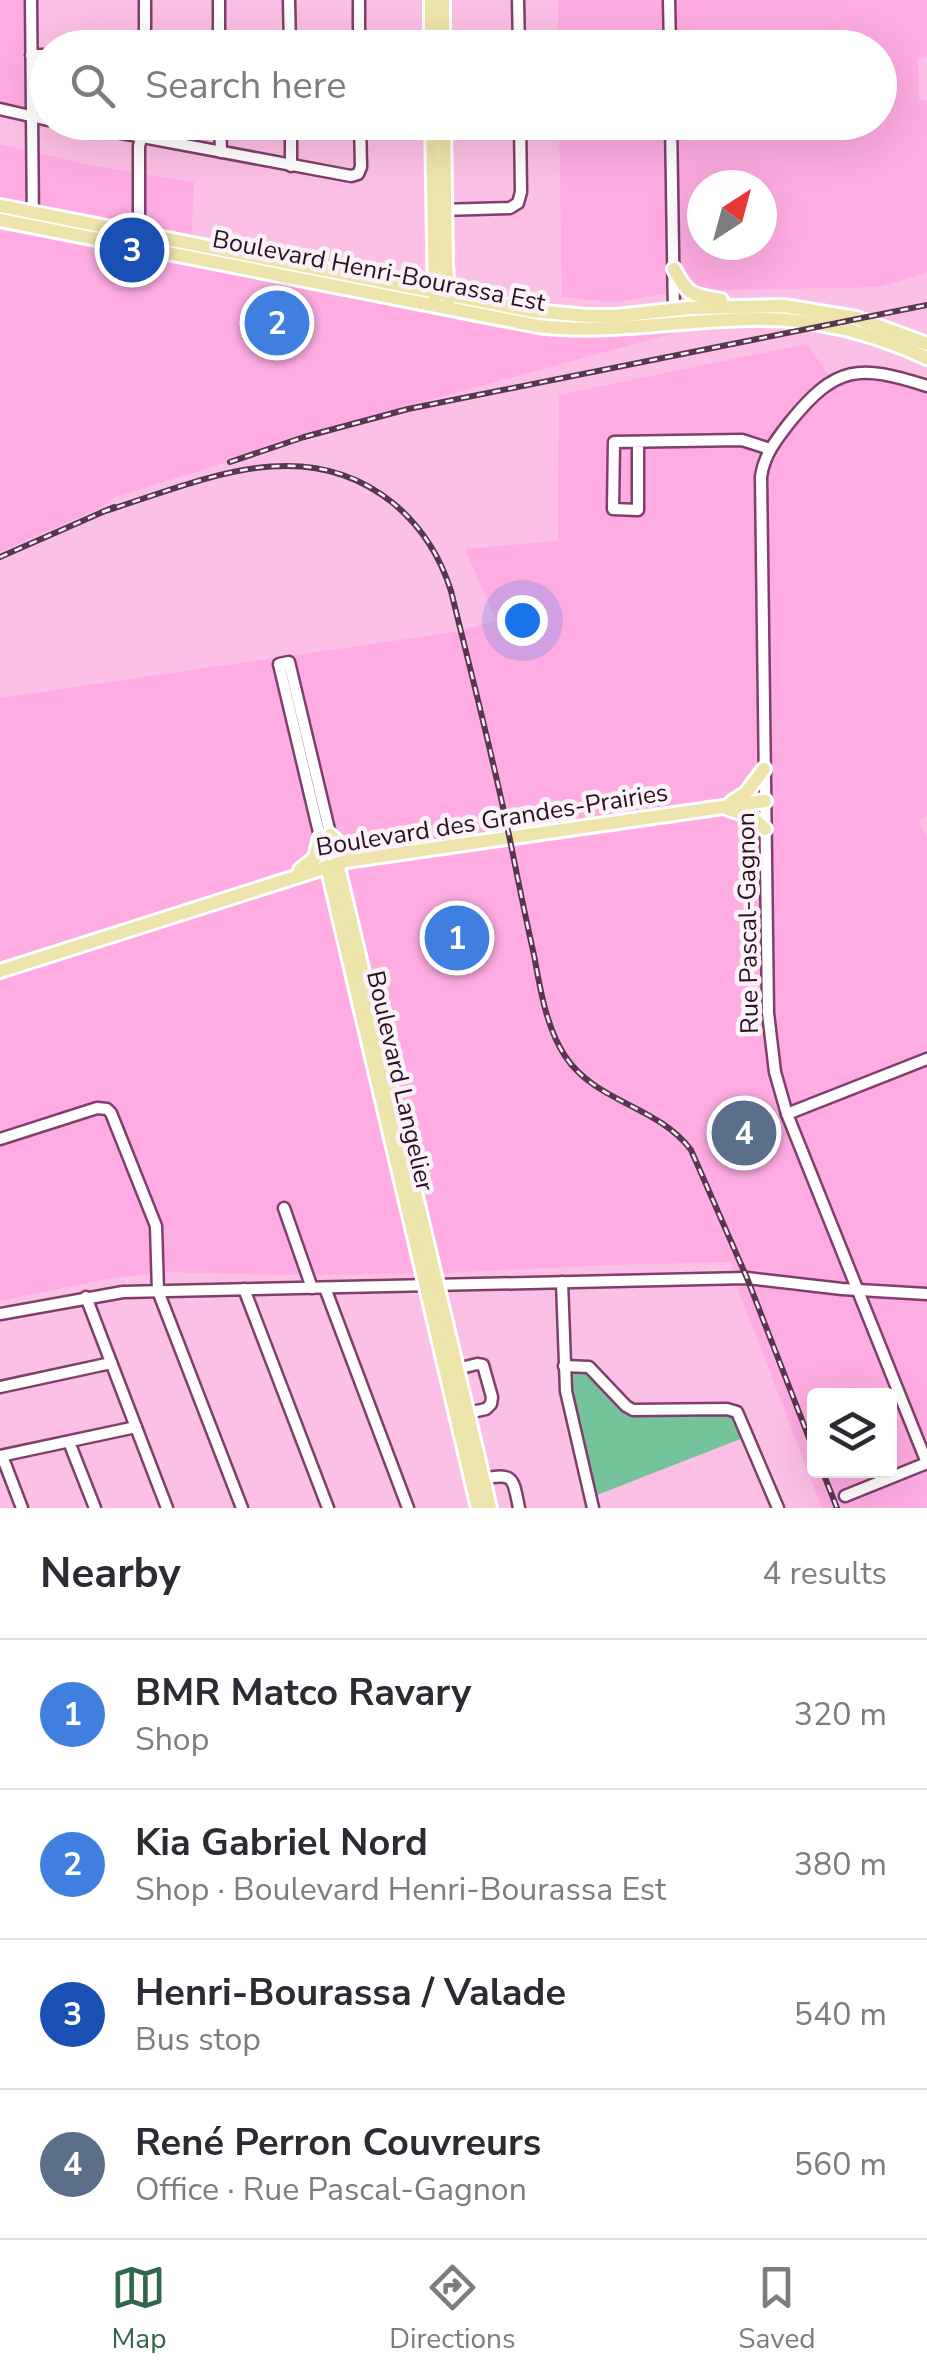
<!DOCTYPE html>
<meta charset="utf-8">
<style>
body{margin:0;font-family:"Nunito Sans",sans-serif;background:#f7f7f7;color:#2b2b33}
.controls{position:absolute;right:30px;bottom:30px;display:grid;overflow:hidden;border-radius:10px;box-shadow:0 10px 40px #0002}
.controls button{width:90px;height:90px;display:grid;place-items:center;padding:0;border:0;border-bottom:2px solid #e1e1e2;background:#fff;color:#2b2b33;font:50px sans-serif}
.compass{position:absolute;left:687px;top:170px;width:90px;height:90px;border-radius:50%;background:#fff;box-shadow:0 10px 40px #0002;rotate:36deg}
.you{position:absolute;left:522px;top:620px;width:35px;height:35px;margin:-25px;border:8px solid #fff;border-radius:50%;background:#1a73e8;box-shadow:0 0 0 15px #1a73e833}
.badge{display:grid;place-items:center;width:65px;height:65px;border-radius:50%;background:#30664c;color:#fff;font-size:32px;font-weight:700}
.pin{position:absolute;translate:-50% -50%;border:5px solid #fff;box-shadow:0 2px 10px #0006}
.list{margin:0;padding:0;list-style:none}
h2{display:flex;justify-content:space-between;align-items:center;height:130px;margin:0;padding:0 40px;font-size:42px}
h2 small{font-size:32px;font-weight:400;color:#7c7c81}
.list li{display:grid;grid-template-columns:65px 1fr auto;gap:30px;align-items:center;box-sizing:border-box;height:150px;padding:0 40px;border-top:2px solid #e1e1e2}
.list b{display:block;font-size:38px;white-space:nowrap}
.list p{margin:0;font-size:32px;white-space:nowrap;color:#7c7c81}
.list em{font-size:32px;font-style:normal;color:#7c7c81}
.icon{flex:none;width:55px;height:55px;fill:none;stroke:currentColor;stroke-width:2;stroke-linecap:round;stroke-linejoin:round}
.map{position:relative;flex:none;width:927px;height:1508px;overflow:hidden}
.search{position:absolute;background:#fff;box-shadow:0 10px 40px #0002;left:30px;right:30px;top:30px;height:110px;display:flex;align-items:center;gap:25px;box-sizing:border-box;padding:0 35px;border-radius:55px;color:#7c7c81;font-size:38px}
.sheet{height:730px;background:#fff}
nav{display:flex;justify-content:space-around;align-items:center;box-sizing:border-box;height:140px;border-top:2px solid #e1e1e2;background:#fff;font-size:28px;color:#7c7c81}
nav a{display:grid;justify-items:center;gap:5px}
nav .on{color:#30664c}
.map>svg:first-child{display:block}
.built{fill:#feace1;fill-rule:evenodd}
.green{fill:#74c39b}
.lines{fill:none;stroke-linecap:round;stroke-linejoin:round}
.minor-casing{stroke:#803f6b;stroke-width:15}
.major-casing{stroke:#fff;stroke-width:18}
.minor{stroke:#fff;stroke-width:10}
.major{stroke:#ece4aa;stroke-width:12}
.rail-casing{stroke:#58364d;stroke-width:6}
.rail{stroke:#fbf3f7;stroke-width:2.5;stroke-dasharray:8;stroke-linecap:butt}
.labels{text-anchor:middle;dominant-baseline:central;stroke-width:9;stroke-linejoin:round;paint-order:stroke}
.street-label{font-size:25px;fill:#2b1023;stroke:#fbf3f7}
</style>
<div class="map">
<svg width="927" height="1508" viewBox="0 0 927 1508">
<rect width="100%" height="100%" fill="#fcbfe5"/>
<!-- built -->
<g class="built">
<polygon points="0,0 31,0 32,117 0,106"/>
<path d="M558,0H927V56L918,58L919,100L927,101V272L880,287L680,291L615,302L562,297L559,123L880,122V48L558,47ZM702,185H762V245H702Z"/>
<polygon points="0,144 89,165 194,182 191,242 0,206"/>
<polygon points="0,220 525,324 718,321 407,406 115,497 100,508 0,552"/>
<path d="M807,344L837,387L857,380L875,379L927,394V816L919,820L927,840V1508H822L739,1292L731,1262L607,1265L441,1273L287,1275L162,1272L105,1279L0,1301V698L455,632L496,620L465,549L558,541L559,395ZM814,1396H890V1470H814Z"/>
</g>
<!-- green -->
<polygon class="green" points="574,1372 586,1373 619,1409 628,1416 730,1415 735,1419 743,1438 597,1495 571,1386 571,1376"/>
<g class="lines">
<defs>
<g id="minor">
<polyline points="31,0 33,226"/>
<polyline points="145,0 145,48"/>
<polyline points="219,0 219,48"/>
<polyline points="289,0 290,48"/>
<polyline points="359,0 359,48"/>
<polyline points="518,0 519,48"/>
<polyline points="669,0 670,48"/>
<polyline points="31,55 48,55"/>
<polyline points="0,109 48,120"/>
<polyline points="62,122 351,176 358,174 361,167 360,122"/>
<polyline points="220,122 221,152"/>
<polyline points="291,122 291,166"/>
<polyline points="671,122 674,314"/>
<polyline points="441,210 510,208 518,203 521,192 520,122"/>
<polyline points="139,240 139,146 146,122"/>
<polyline points="638,442 638,510 613,509 614,442 742,440 770,449"/>
<polyline points="327,866 279,664 289,662 337,863"/>
<polyline points="787,1114 927,1059"/>
<polyline points="0,1139 97,1108 107,1109 111,1113 156,1226 158,1291 242,1508"/>
<polyline points="284,1208 312,1288"/>
<polyline points="562,1282 566,1391 593,1508"/>
<polyline points="325,1288 408,1508"/>
<polyline points="244,1289 328,1508"/>
<polyline points="86,1297 167,1508"/>
<polyline points="0,1314 123,1292 659,1280 747,1278 842,1289 927,1294"/>
<polyline points="564,1366 589,1367 626,1406 633,1410 727,1409 737,1412 778,1508"/>
<polyline points="457,1369 477,1364 483,1365 492,1397 491,1404 486,1409 467,1413"/>
<polyline points="0,1387 111,1363"/>
<polyline points="69,1442 95,1508"/>
<polyline points="0,1456 136,1427"/>
<polyline points="2,1456 22,1508"/>
<path d="M483,1479C515,1472 513,1479 519,1508"/>
<path d="M845,1496L927,1463L787,1114L775,1072L768,1013L761,477C764,455 776,440 790,422C836,365 859,364 927,386"/>
</g>
<g id="major">
<polyline points="431,0 431,48"/>
<polyline points="443,0 443,48"/>
<polyline points="432,122 435,299"/>
<polyline points="444,122 446,265 449,300"/>
<polyline points="0,206 532,311 587,316 617,316 689,308 784,306 856,318 927,344"/>
<path d="M0,220L538,326C614,335 687,318 762,319C820,319 875,334 927,358"/>
<path d="M674,269C688,296 692,295 721,300"/>
<polyline points="732,802 746,793 764,769"/>
<polyline points="728,809 751,816 765,829"/>
<polyline points="330,835 347,851 362,858"/>
<polyline points="337,863 490,1508"/>
<polyline points="327,866 478,1508"/>
<polyline points="300,870 315,858 320,838"/>
<polyline points="0,971 346,861 765,801"/>
</g>
</defs>
<!-- minor casing -->
<use href="#minor" class="minor-casing"/>
<!-- major casing -->
<use href="#major" class="major-casing"/>
<!-- minor -->
<use href="#minor" class="minor"/>
<!-- major -->
<use href="#major" class="major"/>
<defs>
<g id="rail">
<polyline points="230,462 304,437 408,409 927,305"/>
<path d="M102,512C199,482 303,430 393,503C422,527 440,556 451,591C472,677 495,764 512,850C519,885 526,920 534,955C540,988 546,1027 565,1056C596,1103 657,1105 691,1150L747,1278L814,1451"/>
<polyline points="0,557 114,507"/>
<polyline points="822,1470 837,1508"/>
</g>
</defs>
<!-- rail casing -->
<use href="#rail" class="rail-casing"/>
<!-- rail -->
<use href="#rail" class="rail"/>
</g>
<g class="labels">
<!-- street labels -->
<g class="street-label">
<text transform="translate(379 271) rotate(11)">Boulevard Henri-Bourassa Est</text>
<text transform="translate(492 820) rotate(-9)">Boulevard des Grandes-Prairies</text>
<text transform="translate(748 923) rotate(-91)">Rue Pascal-Gagnon</text>
<text transform="translate(400 1081) rotate(77)">Boulevard Langelier</text>
</g>
</g>
</svg>
<div class="controls">
<button><svg class="icon" aria-label="layers" viewBox="0 0 24 24"><path d="M12 4l9 5-9 5-9-5zM3 14l9 5 9-5"/></svg></button>
</div>
<svg class="compass" viewBox="-18 -18 36 36"><path d="M0-13l5 13h-10z" fill="#e53935"/><path d="M0 13l5-13h-10z" fill="#7c7c81"/></svg>
<div class="you"></div>
<div class="pin badge" style="left:457px;top:938px;background:#3f7fe0">1</div>
<div class="pin badge" style="left:277px;top:323px;background:#3f7fe0">2</div>
<div class="pin badge" style="left:132px;top:250px;background:#1a4fb4">3</div>
<div class="pin badge" style="left:744px;top:1133px;background:#5c6f8a">4</div>
<div class="search"><svg class="icon" aria-label="search" viewBox="0 0 24 24"><circle cx="10" cy="10" r="6"/><path d="M15 15l6 6"/></svg>Search here</div>
</div>
<section class="sheet">
<h2>Nearby<small>4 results</small></h2>
<ul class="list">
<li><span class="badge" style="background:#3f7fe0">1</span><div><b>BMR Matco Ravary</b><p>Shop</p></div><em>320 m</em></li>
<li><span class="badge" style="background:#3f7fe0">2</span><div><b>Kia Gabriel Nord</b><p>Shop · Boulevard Henri-Bourassa Est</p></div><em>380 m</em></li>
<li><span class="badge" style="background:#1a4fb4">3</span><div><b>Henri-Bourassa / Valade</b><p>Bus stop</p></div><em>540 m</em></li>
<li><span class="badge" style="background:#5c6f8a">4</span><div><b>René Perron Couvreurs</b><p>Office · Rue Pascal-Gagnon</p></div><em>560 m</em></li>
</ul>
</section>
<nav>
<a class="on"><svg class="icon" aria-label="map" viewBox="0 0 24 24"><path d="M3 6l6-2 6 2 6-2v14l-6 2-6-2-6 2zM9 4v14M15 6v14"/></svg>Map</a>
<a><svg class="icon" aria-label="directions" viewBox="0 0 24 24"><path d="M12 3l9 9-9 9-9-9zM9 14v-3h6M13 9l2 2-2 2"/></svg>Directions</a>
<a><svg class="icon" aria-label="saved" viewBox="0 0 24 24"><path d="M7 4h10v16l-5-4-5 4z"/></svg>Saved</a>
</nav>
